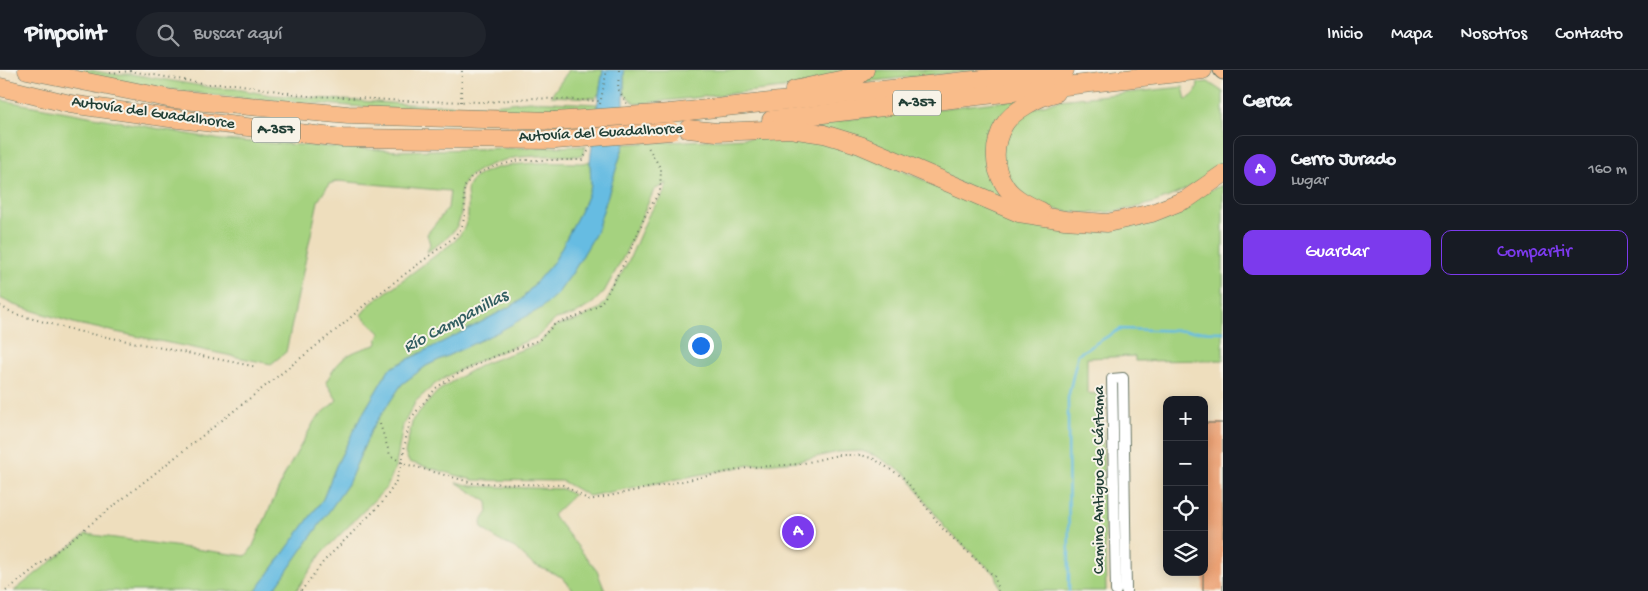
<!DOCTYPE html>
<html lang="es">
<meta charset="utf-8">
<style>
body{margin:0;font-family:"Gochi Hand",sans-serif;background:#20242c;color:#f1f3f6}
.controls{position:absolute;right:15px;bottom:15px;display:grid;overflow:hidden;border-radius:10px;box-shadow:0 2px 12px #0003}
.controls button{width:45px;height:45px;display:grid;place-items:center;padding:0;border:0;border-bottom:1px solid #363941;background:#171b24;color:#f1f3f6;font:25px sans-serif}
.you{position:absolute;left:700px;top:275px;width:18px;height:18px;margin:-12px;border:4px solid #fff;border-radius:50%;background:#1a73e8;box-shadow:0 0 0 8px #1a73e833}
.badge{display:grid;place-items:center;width:32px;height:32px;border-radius:50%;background:#7c3aed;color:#fff;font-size:16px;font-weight:700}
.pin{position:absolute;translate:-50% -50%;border:2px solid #fff;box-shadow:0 1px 5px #0006}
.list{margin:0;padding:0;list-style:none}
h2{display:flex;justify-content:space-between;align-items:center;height:65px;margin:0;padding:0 20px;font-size:21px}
h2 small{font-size:16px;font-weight:400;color:#9ea1a6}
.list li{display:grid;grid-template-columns:32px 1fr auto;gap:15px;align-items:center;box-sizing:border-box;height:70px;margin:0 10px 10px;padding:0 10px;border:1px solid #363941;border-radius:10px}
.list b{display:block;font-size:19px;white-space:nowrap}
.list p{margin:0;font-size:16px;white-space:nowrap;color:#9ea1a6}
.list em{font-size:16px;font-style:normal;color:#9ea1a6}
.actions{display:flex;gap:10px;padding:15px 20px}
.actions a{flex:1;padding:11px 0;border:1px solid #7c3aed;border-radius:10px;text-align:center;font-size:18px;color:#7c3aed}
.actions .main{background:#7c3aed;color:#fff}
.icon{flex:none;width:28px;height:28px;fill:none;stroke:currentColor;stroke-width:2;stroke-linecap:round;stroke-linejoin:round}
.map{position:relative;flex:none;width:1223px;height:521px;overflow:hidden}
header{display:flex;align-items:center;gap:30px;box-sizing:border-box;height:70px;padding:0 25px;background:#171b24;border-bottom:1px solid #363941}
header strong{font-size:24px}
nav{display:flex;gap:28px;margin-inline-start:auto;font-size:18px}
.search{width:350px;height:45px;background:#20242c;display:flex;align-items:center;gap:12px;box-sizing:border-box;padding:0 18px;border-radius:28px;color:#9ea1a6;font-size:19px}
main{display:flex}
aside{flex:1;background:#171b24}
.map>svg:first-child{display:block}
.green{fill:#a5d27f;stroke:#62885a}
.water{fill:#66bce2;stroke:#427c8b}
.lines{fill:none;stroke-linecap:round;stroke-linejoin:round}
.stream{stroke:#66bce2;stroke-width:2.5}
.building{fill:#eca274}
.minor-casing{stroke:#677564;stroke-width:12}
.primary-casing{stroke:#677564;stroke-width:17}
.motorway-casing{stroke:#677564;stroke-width:19}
.path{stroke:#677564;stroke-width:2;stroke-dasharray:1 4;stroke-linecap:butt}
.minor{stroke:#fff;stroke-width:10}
.primary{stroke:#f9bc8a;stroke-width:15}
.motorway{stroke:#f9bc8a;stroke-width:18}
.motorway-bridge-casing{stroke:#677564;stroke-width:19;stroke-linecap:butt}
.motorway-bridge{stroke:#f9bc8a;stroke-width:18}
.labels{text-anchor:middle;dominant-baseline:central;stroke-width:4;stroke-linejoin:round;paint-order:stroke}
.shield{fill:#f7f3e8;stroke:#60746a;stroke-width:1}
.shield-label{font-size:15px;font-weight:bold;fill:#1f3d34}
.street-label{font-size:16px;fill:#1f3d34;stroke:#f7f3e8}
.water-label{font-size:18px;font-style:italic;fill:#315d60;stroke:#f7f3e8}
</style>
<header>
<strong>Pinpoint</strong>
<div class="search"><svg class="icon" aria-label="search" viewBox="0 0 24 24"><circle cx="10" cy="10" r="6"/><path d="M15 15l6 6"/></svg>Buscar aquí</div>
<nav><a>Inicio</a><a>Mapa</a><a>Nosotros</a><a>Contacto</a></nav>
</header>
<main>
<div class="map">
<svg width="1223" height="521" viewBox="0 0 1223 521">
<rect width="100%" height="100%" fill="#f7f3e8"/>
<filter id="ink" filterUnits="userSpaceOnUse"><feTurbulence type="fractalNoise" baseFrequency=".02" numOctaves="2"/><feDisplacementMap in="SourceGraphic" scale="10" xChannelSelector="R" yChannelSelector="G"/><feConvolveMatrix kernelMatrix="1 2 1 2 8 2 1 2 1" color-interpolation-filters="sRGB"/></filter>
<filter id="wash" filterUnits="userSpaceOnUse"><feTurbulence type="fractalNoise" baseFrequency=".0096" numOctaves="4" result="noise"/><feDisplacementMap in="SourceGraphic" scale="20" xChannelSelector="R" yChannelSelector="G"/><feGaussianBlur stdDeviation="1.12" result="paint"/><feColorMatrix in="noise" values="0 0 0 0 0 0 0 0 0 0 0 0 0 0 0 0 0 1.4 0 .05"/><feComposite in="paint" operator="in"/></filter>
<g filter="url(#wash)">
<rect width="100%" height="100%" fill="#eedebd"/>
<!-- green -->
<g class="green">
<polygon points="58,0 89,0 111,4 131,4 214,18 237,19 270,25 404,34 484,36 529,31 597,34 597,39 553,42 403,40 218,26 132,14"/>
<polygon points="569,0 603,0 599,24 594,28 551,26"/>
<polygon points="624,0 852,0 801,16 636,34 624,24"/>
<polygon points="877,0 985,0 861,12"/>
<path d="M1208,12L1223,22V92C1182,133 1106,153 1050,138C1043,137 1033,136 1028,132C1017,122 1009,107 999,96L1004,62L1023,42L1059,30L1183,17L1186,30C1193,26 1198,22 1198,13Z"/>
<polygon points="1023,29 990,67 987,84 989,101 996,119 1010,133 806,54"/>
<path d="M0,30L221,70L399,81L586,76L582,86C562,86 541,85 521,87C505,88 467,100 462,117C459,123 461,133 461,140C461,161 443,171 427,182L430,174L427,164L448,138L450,121L338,111L329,114L318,131L286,282L271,294L77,254L14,235L0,228Z"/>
<polygon points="789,66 821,71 854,80 1017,150 1064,160 1106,161 1223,115 1223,290 1135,291 1135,286 1087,288 1087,323 1098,324 1102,333 1106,521 1001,521 996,505 945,458 906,404 876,386 862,381 838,382 798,391 750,395 589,426 562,411 473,410 409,392 405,383 413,349 437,322 456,309 485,293 538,274 555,256 578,250 599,239 607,230 629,190 648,146 663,124 667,113 654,120 625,184 604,222 593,233 576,244 556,249 537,267 485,288 453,303 435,314 416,331 403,355 396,395 387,417 322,483 296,521 273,521 348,414 372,358 402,314 426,296 500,261 558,223 573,202 596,163 624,74"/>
<path d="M590,91L591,116L583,136L555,190L520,231L476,255L389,299L358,352L336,396L323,429L256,521H14L86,464L246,486L252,478L286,402L315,350L337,330L326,312C340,287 349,282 376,275L380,263L361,245L369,235L455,171C466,157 469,151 468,132C468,128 466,121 468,117C479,88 558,93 584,93Z"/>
<polygon points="456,412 472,416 562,419 574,425 553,445 597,501 605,521 574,521 562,507 532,494 515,478 498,470 482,458 481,452 488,442 487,432"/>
</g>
<!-- water -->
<polygon class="water" points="603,0 624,0 624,74 596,163 573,202 558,223 540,239 500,261 426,296 402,314 372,358 348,414 273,521 256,521 323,429 336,396 358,352 389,299 476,255 520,231 555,190 583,136 591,116 590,91 599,24"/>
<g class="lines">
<!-- stream -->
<polyline class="stream" points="1069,521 1068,328 1078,284 1120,259 1223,262"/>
</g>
<g id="blocks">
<!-- building -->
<polygon class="building" points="1204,353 1223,353 1223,521 1203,521"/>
</g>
</g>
<g filter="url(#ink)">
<use href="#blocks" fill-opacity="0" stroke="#677564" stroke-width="1"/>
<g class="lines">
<defs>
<polyline id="minor" points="1116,521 1112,309 1123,308 1126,521"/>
<polyline id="primary" points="1221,0 1223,2"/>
<g id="motorway">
<polyline points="27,0 172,29 348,45 554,51"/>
<polyline points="0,17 70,34 170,48 342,68 555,70"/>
<polyline points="794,20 858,6 865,0"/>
<polyline points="670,43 1065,0"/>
<polyline points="771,50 1203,0"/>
<polyline points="688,59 717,62 790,59 824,64 860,75 1019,143 1065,150 1107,153 1152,143 1187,129 1223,104"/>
<path d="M1041,141C1028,135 1011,127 1004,114C993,97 993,73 1004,55C1012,41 1040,26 1056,23"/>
</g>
</defs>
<!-- minor casing -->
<use href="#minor" class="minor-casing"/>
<!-- primary casing -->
<use href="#primary" class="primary-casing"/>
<!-- motorway casing -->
<use href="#motorway" class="motorway-casing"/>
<!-- path -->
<g class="path">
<polyline points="619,0 618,19 627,34"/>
<polyline points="110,3 130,1 208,14 236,14 307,26 343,27 404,31 488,32 530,28 600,31"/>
<polyline points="461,32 462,0"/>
<polyline points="600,34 607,0"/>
<polyline points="0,236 15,244 77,261 257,297"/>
<polyline points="380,354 390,385 402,393 473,413 563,415 589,430 752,397 800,394 838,385 861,385 874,389 904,408 943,459 995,507 998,521"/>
<polyline points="6,521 340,257 368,232 453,168 462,157 465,144 464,118 471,107 493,97 520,90 582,90 589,80"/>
<polyline points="301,521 324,491 382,433 395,414 402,393 406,368 411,348 436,318 454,306 485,290 539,270 555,254 576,247 598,236 604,229 627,188 645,146 660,121 661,99 648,77"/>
</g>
<!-- minor -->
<use href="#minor" class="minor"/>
<!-- primary -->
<use href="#primary" class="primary"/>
<!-- motorway -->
<use href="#motorway" class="motorway"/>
<defs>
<g id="motorway-bridge">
<polyline points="554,51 670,43"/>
<polyline points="555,70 671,61"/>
</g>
</defs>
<!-- motorway-bridge casing -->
<use href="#motorway-bridge" class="motorway-bridge-casing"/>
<!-- motorway-bridge -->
<use href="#motorway-bridge" class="motorway-bridge"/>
</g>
</g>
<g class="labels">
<!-- shield labels -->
<g class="shield">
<rect x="893" y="20.5" width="48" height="25" rx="4"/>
<rect x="252" y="47.5" width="48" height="25" rx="4"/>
</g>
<g class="shield-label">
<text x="917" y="33">A-357</text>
<text x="276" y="60">A-357</text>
</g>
<!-- street labels -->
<g class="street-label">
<text transform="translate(153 44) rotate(8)">Autovía del Guadalhorce</text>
<text transform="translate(601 64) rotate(-3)">Autovía del Guadalhorce</text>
<text transform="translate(1100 410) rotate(-90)">Camino Antiguo de Cártama</text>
</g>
<!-- water labels -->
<g class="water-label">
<text transform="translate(456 252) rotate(-28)">Río Campanillas</text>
</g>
</g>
</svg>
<div class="controls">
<button>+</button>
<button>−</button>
<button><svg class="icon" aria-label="locate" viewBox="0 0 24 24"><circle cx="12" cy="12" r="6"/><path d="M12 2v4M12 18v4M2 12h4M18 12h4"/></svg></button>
<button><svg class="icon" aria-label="layers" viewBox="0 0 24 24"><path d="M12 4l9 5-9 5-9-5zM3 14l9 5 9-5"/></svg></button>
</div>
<div class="you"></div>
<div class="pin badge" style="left:798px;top:462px">A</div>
</div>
<aside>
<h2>Cerca<small></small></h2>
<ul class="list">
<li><span class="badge">A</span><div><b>Cerro Jurado</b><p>Lugar</p></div><em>160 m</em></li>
</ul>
<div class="actions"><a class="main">Guardar</a><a>Compartir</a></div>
</aside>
</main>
